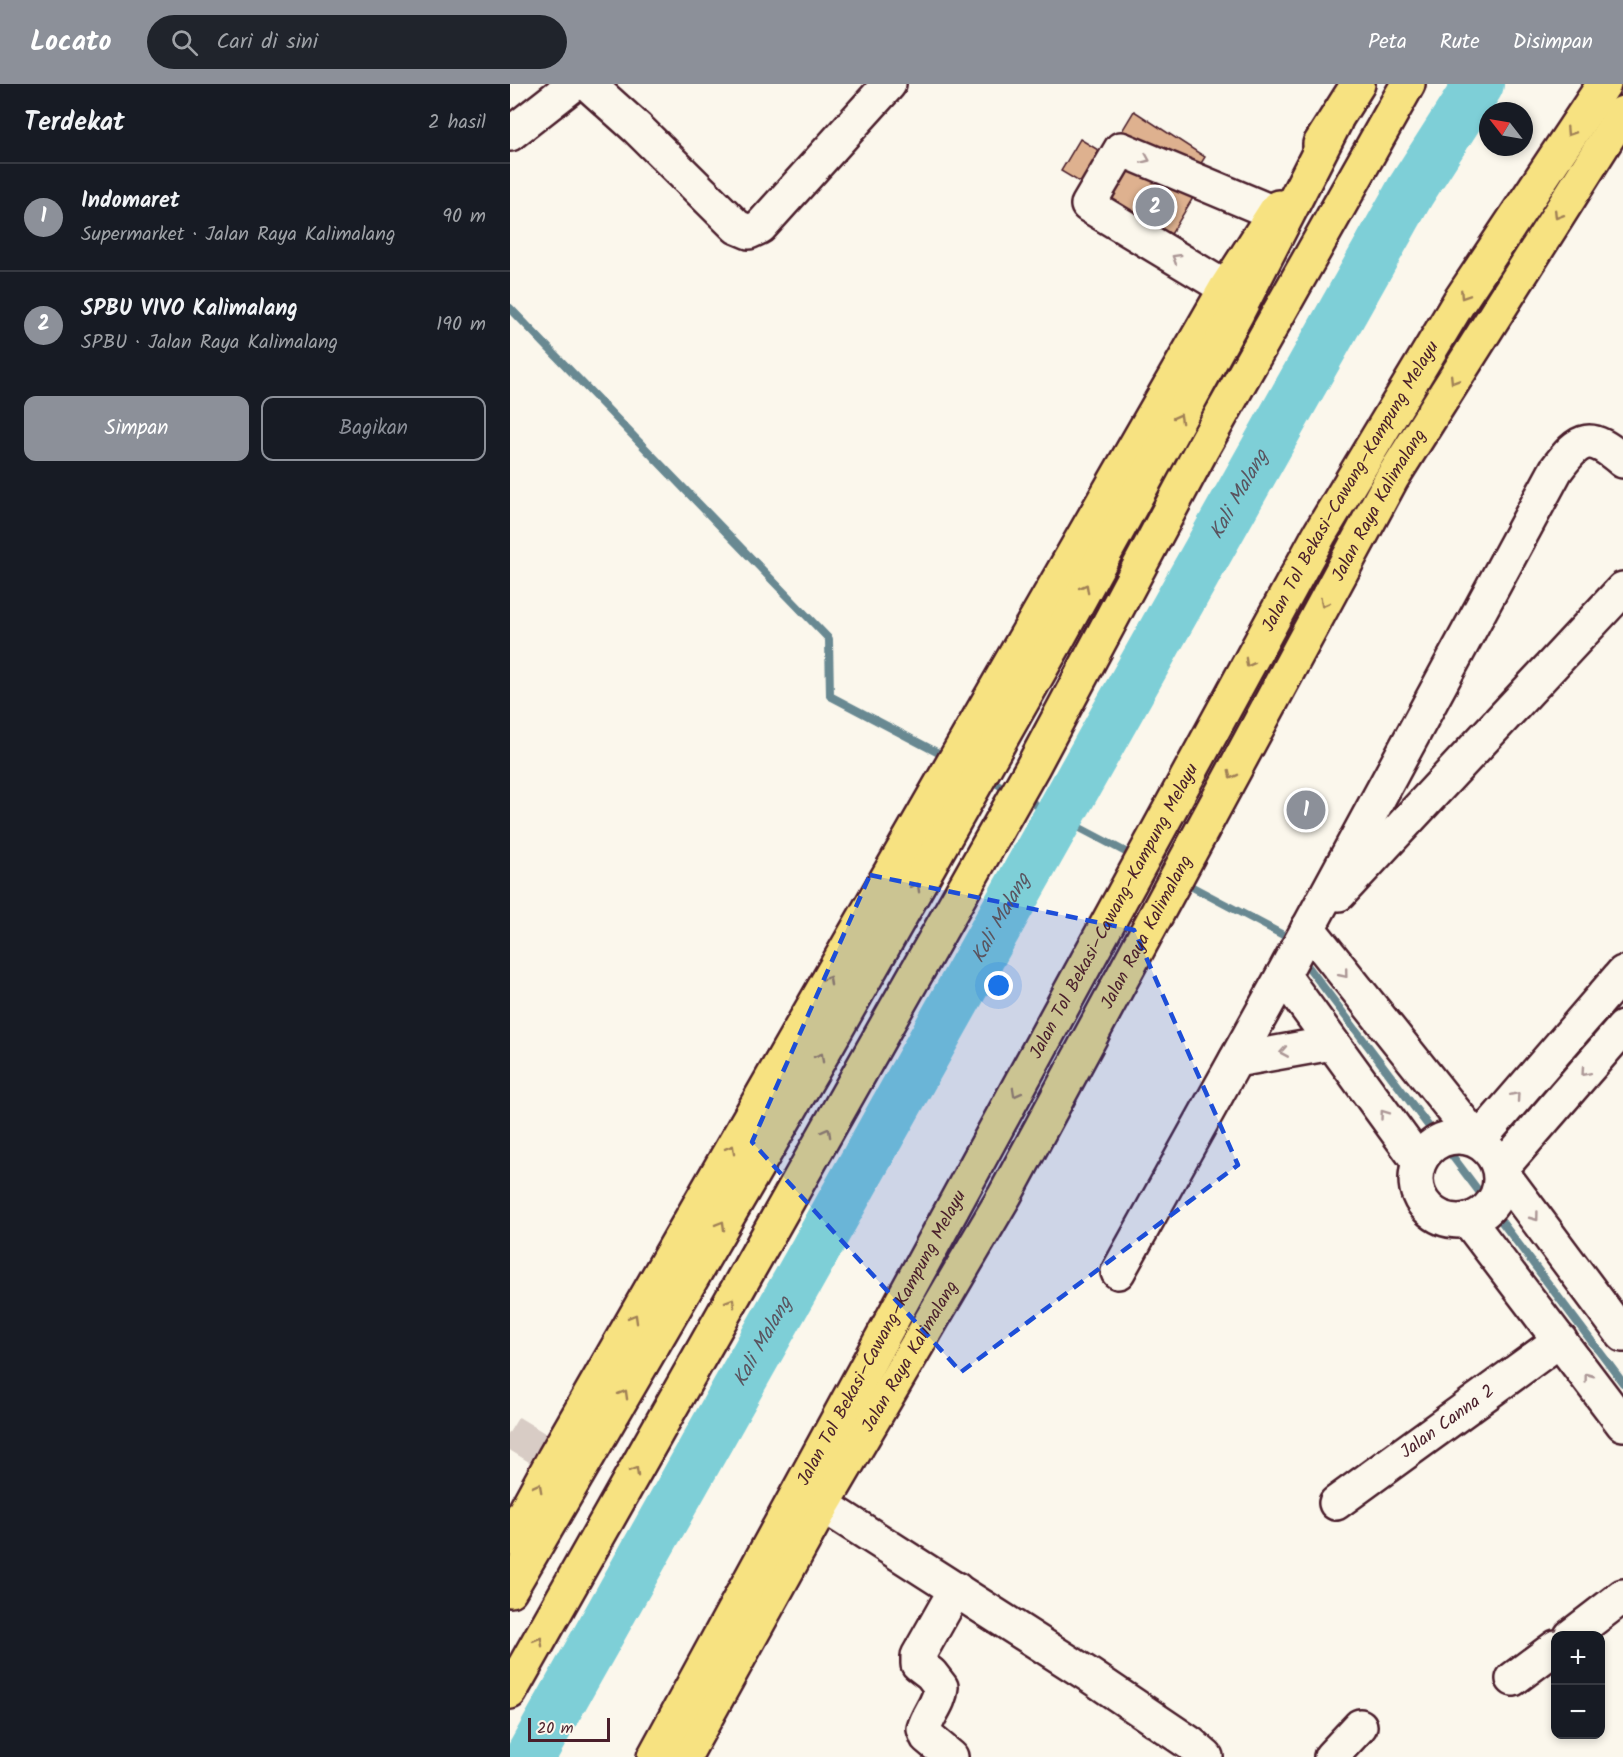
<!DOCTYPE html>
<html lang="id">
<meta charset="utf-8">
<style>
body{margin:0;font-family:Kalam,sans-serif;background:#20242c;color:#f1f3f6}
.controls{position:absolute;right:18px;bottom:18px;display:grid;overflow:hidden;border-radius:12px;box-shadow:0 3px 9px #0003}
.controls button{width:54px;height:54px;display:grid;place-items:center;padding:0;border:0;border-bottom:2px solid #363941;background:#171b24;color:#f1f3f6;font:30px sans-serif}
.compass{position:absolute;left:969px;top:18px;width:54px;height:54px;border-radius:50%;background:#171b24;box-shadow:0 3px 9px #0003;rotate:301deg}
.scale{position:absolute;left:18px;bottom:15px;width:82px;box-sizing:border-box;padding-left:6px;border:3px solid #4a1f2b;border-top:0;font-size:16px;line-height:21px;white-space:nowrap;color:#4a1f2b;-webkit-text-stroke:4px #fbf7ec;paint-order:stroke}
.you{position:absolute;left:489px;top:902px;width:21px;height:21px;margin:-15px;border:4px solid #fff;border-radius:50%;background:#1a73e8;box-shadow:0 0 0 9px #1a73e833}
.badge{display:grid;place-items:center;width:39px;height:39px;border-radius:50%;background:#8c9099;color:#fff;font-size:20px;font-weight:700}
.pin{position:absolute;translate:-50% -50%;border:3px solid #fff;box-shadow:0 2px 6px #0006}
.list{margin:0;padding:0;list-style:none}
h2{display:flex;justify-content:space-between;align-items:center;height:78px;margin:0;padding:0 24px;font-size:26px}
h2 small{font-size:20px;font-weight:400;color:#9ea1a6}
.list li{display:grid;grid-template-columns:39px 1fr auto;gap:18px;align-items:center;box-sizing:border-box;height:108px;padding:0 24px;border-top:2px solid #363941}
.list b{display:block;font-size:22px;white-space:nowrap}
.list p{margin:0;font-size:20px;white-space:nowrap;color:#9ea1a6}
.list em{font-size:20px;font-style:normal;color:#9ea1a6}
.actions{display:flex;gap:12px;padding:18px 24px}
.actions a{flex:1;padding:14px 0;border:2px solid #8c9099;border-radius:12px;text-align:center;font-size:21px;color:#8c9099}
.actions .main{background:#8c9099;color:#fff}
.icon{flex:none;width:33px;height:33px;fill:none;stroke:currentColor;stroke-width:2;stroke-linecap:round;stroke-linejoin:round}
.map{position:relative;flex:none;width:1113px;height:1673px;overflow:hidden}
header{display:flex;align-items:center;gap:36px;box-sizing:border-box;height:84px;padding:0 30px;background:#8c9099;color:#fff}
header strong{font-size:28px}
nav{display:flex;gap:33px;margin-inline-start:auto;font-size:21px}
.search{width:420px;height:54px;background:#20242c;display:flex;align-items:center;gap:15px;box-sizing:border-box;padding:0 21px;border-radius:33px;color:#9ea1a6;font-size:22px}
main{display:flex}
aside{flex:1;background:#171b24}
.map>svg:first-child{display:block}
.lines{fill:none;stroke-linecap:round;stroke-linejoin:round}
.stream{stroke:#698992;stroke-width:8}
.river{stroke:#7ecfd7;stroke-width:50}
.building{fill:#deb18f;stroke:#4a1f2b;stroke-width:1.5}
.minor-tunnel{stroke:#d8ccc5;stroke-width:33;stroke-dasharray:33 16;stroke-linecap:butt}
.minor-casing{stroke:#4a1f2b;stroke-width:38}
.major-casing{stroke:#4a1f2b;stroke-width:38}
.highway-casing{stroke:#4a1f2b;stroke-width:38}
.minor{stroke:#fbf7ec;stroke-width:33}
.major{stroke:#f7e281;stroke-width:33}
.highway{stroke:#f7e281;stroke-width:33}
.oneway{stroke:#a08056}
.oneway2{stroke:#ab9695}
.marked{fill:#1d4ed8;fill-opacity:0.2;stroke:#1d4ed8;stroke-width:4.5;stroke-dasharray:12 8;stroke-linejoin:round}
.labels{text-anchor:middle;dominant-baseline:central;stroke-width:4.5;stroke-linejoin:round;paint-order:stroke}
.street-label{font-size:18px;fill:#4a1f2b;stroke:#fbf7ec}
.water-label{font-size:20px;font-style:italic;fill:#5a545f;stroke:#fbf7ec}
</style>
<header>
<strong>Locato</strong>
<div class="search"><svg class="icon" aria-label="search" viewBox="0 0 24 24"><circle cx="10" cy="10" r="6"/><path d="M15 15l6 6"/></svg>Cari di sini</div>
<nav><a>Peta</a><a>Rute</a><a>Disimpan</a></nav>
</header>
<main>
<aside>
<h2>Terdekat<small>2 hasil</small></h2>
<ul class="list">
<li><span class="badge">1</span><div><b>Indomaret</b><p>Supermarket · Jalan Raya Kalimalang</p></div><em>90 m</em></li>
<li><span class="badge">2</span><div><b>SPBU VIVO Kalimalang</b><p>SPBU · Jalan Raya Kalimalang</p></div><em>190 m</em></li>
</ul>
<div class="actions"><a class="main">Simpan</a><a>Bagikan</a></div>
</aside>
<div class="map">
<svg width="1113" height="1673" viewBox="0 0 1113 1673">
<rect width="100%" height="100%" fill="#fbf7ec"/>
<filter id="ink" filterUnits="userSpaceOnUse"><feTurbulence type="fractalNoise" baseFrequency=".0167" numOctaves="2"/><feDisplacementMap in="SourceGraphic" scale="12" xChannelSelector="R" yChannelSelector="G"/><feConvolveMatrix kernelMatrix="1 2 1 2 8 2 1 2 1" color-interpolation-filters="sRGB"/></filter>
<g filter="url(#ink)">
<g class="lines">
<!-- stream -->
<g class="stream">
<polyline points="0,224 319,555 320,612 438,674"/>
<polyline points="476,694 502,708"/>
<polyline points="513,714 627,774"/>
<polyline points="673,798 775,852 781,859"/>
<polyline points="790,872 920,1044"/>
<polyline points="940,1069 1113,1299"/>
</g>
<!-- river -->
<path class="river" id="s1" d="M20,1673L900,108L969,0"/>
</g>
<!-- building -->
<g class="building">
<polygon points="624,27 695,73 680,97 609,52"/>
<polygon points="570,55 634,94 653,62 698,89 660,152 551,87"/>
</g>
<g class="lines">
<!-- minor-tunnel -->
<polyline class="minor-tunnel" points="0,1347 44,1374"/>
<defs>
<g id="minor">
<polyline points="78,0 127,44 227,143 239,148 250,143 379,0"/>
<polyline points="0,50 64,0"/>
<polyline points="716,204 578,121 611,65 764,129"/>
<polyline points="829,810 1113,505"/>
<polyline points="798,844 968,1057 1113,889"/>
<polyline points="773,891 909,1078"/>
<polyline points="1113,944 990,1086 1113,1251"/>
<polyline points="726,976 822,959"/>
<circle cx="948" cy="1095" r="42"/>
<polyline points="958,1136 1113,1340"/>
<path d="M608,1188L773,891L1046,386C1071,352 1080,349 1113,377"/>
<path id="s2" d="M826,1419L1050,1256"/>
<polyline points="313,1421 579,1591 681,1660 696,1673"/>
<polyline points="1061,1552 1113,1512"/>
<polyline points="1003,1595 1046,1563"/>
<path d="M441,1673L417,1653L414,1645C418,1630 430,1619 431,1603L421,1590L408,1580V1572L446,1505"/>
<polyline points="821,1673 850,1642"/>
</g>
<g id="major">
<polyline points="810,60 848,0"/>
<polyline points="0,1455 44,1374 716,204 768,123"/>
<path id="s3" d="M174,1673L313,1421L495,1111L882,394L1113,29"/>
</g>
<g id="highway">
<polyline points="0,1506 307,979 547,556 727,229 825,38"/>
<polyline points="0,1608 522,684 691,367 898,0"/>
<path id="s4" d="M144,1673L809,451L949,218L1094,0"/>
</g>
</defs>
<!-- minor casing -->
<use href="#minor" class="minor-casing"/>
<!-- major casing -->
<use href="#major" class="major-casing"/>
<!-- highway casing -->
<use href="#highway" class="highway-casing"/>
<!-- minor -->
<use href="#minor" class="minor"/>
<!-- major -->
<use href="#major" class="major"/>
<!-- highway -->
<use href="#highway" class="highway"/>
</g>
<!-- one-way arrows -->
<defs><path id="oneway-chevron" d="M-2-3.5L2.5 0L-2 3.5" fill="none" stroke-width="1.6" stroke-linecap="round" stroke-linejoin="round" transform="scale(1.5)"/></defs>
<g class="oneway">
<use href="#oneway-chevron" transform="translate(1060 48) rotate(123)"/>
<use href="#oneway-chevron" transform="translate(1048 131) rotate(122)"/>
<use href="#oneway-chevron" transform="translate(954 211) rotate(123)"/>
<use href="#oneway-chevron" transform="translate(944 296) rotate(122)"/>
<use href="#oneway-chevron" transform="translate(669 334) rotate(-61)"/>
<use href="#oneway-chevron" transform="translate(575 504) rotate(-61)"/>
<use href="#oneway-chevron" transform="translate(814 519) rotate(118)"/>
<use href="#oneway-chevron" transform="translate(739 579) rotate(119)"/>
<use href="#oneway-chevron" transform="translate(722 691) rotate(118)"/>
<use href="#oneway-chevron" transform="translate(406 803) rotate(-60)"/>
<use href="#oneway-chevron" transform="translate(318 896) rotate(-60)"/>
<use href="#oneway-chevron" transform="translate(310 973) rotate(-60)"/>
<use href="#oneway-chevron" transform="translate(506 1009) rotate(119)"/>
<use href="#oneway-chevron" transform="translate(317 1048) rotate(-61)"/>
<use href="#oneway-chevron" transform="translate(221 1065) rotate(-60)"/>
<use href="#oneway-chevron" transform="translate(211 1141) rotate(-60)"/>
<use href="#oneway-chevron" transform="translate(221 1218) rotate(-60)"/>
<use href="#oneway-chevron" transform="translate(124 1234) rotate(-60)"/>
<use href="#oneway-chevron" transform="translate(114 1310) rotate(-60)"/>
<use href="#oneway-chevron" transform="translate(125 1387) rotate(-60)"/>
<use href="#oneway-chevron" transform="translate(28 1403) rotate(-62)"/>
<use href="#oneway-chevron" transform="translate(29 1557) rotate(-60)"/>
</g>
<g class="oneway2">
<use href="#oneway-chevron" transform="translate(636 75) rotate(23)"/>
<use href="#oneway-chevron" transform="translate(666 174) rotate(-149)"/>
<use href="#oneway-chevron" transform="translate(834 890) rotate(51)"/>
<use href="#oneway-chevron" transform="translate(774 968) rotate(170)"/>
<use href="#oneway-chevron" transform="translate(1075 988) rotate(131)"/>
<use href="#oneway-chevron" transform="translate(1006 1012) rotate(-49)"/>
<use href="#oneway-chevron" transform="translate(874 1030) rotate(-126)"/>
<use href="#oneway-chevron" transform="translate(1025 1133) rotate(53)"/>
<use href="#oneway-chevron" transform="translate(1078 1293) rotate(-127)"/>
</g>
</g>
<!-- marked area -->
<path class="marked" d="M360,791L624,846L728,1081L451,1288L242,1058Z"/>
<g class="labels">
<!-- street labels -->
<g class="street-label">
<text stroke="none"><textPath href="#s4" startOffset="1449">Jalan Tol Bekasi–Cawang–Kampung Melayu</textPath></text>
<text stroke="none"><textPath href="#s3" startOffset="1432">Jalan Raya Kalimalang</textPath></text>
<text stroke="none"><textPath href="#s4" startOffset="963">Jalan Tol Bekasi–Cawang–Kampung Melayu</textPath></text>
<text stroke="none"><textPath href="#s3" startOffset="946">Jalan Raya Kalimalang</textPath></text>
<text stroke="none"><textPath href="#s4" startOffset="477">Jalan Tol Bekasi–Cawang–Kampung Melayu</textPath></text>
<text stroke="none"><textPath href="#s3" startOffset="460">Jalan Raya Kalimalang</textPath></text>
<text stroke="none"><textPath href="#s2" startOffset="138">Jalan Canna 2</textPath></text>
</g>
<!-- water labels -->
<g class="water-label">
<text stroke="none"><textPath href="#s1" startOffset="1448">Kali Malang</textPath></text>
<text stroke="none"><textPath href="#s1" startOffset="962">Kali Malang</textPath></text>
<text stroke="none"><textPath href="#s1" startOffset="476">Kali Malang</textPath></text>
</g>
</g>
</svg>
<div class="controls">
<button>+</button>
<button>−</button>
</div>
<svg class="compass" viewBox="-18 -18 36 36"><path d="M0-13l5 13h-10z" fill="#e53935"/><path d="M0 13l5-13h-10z" fill="#9ea1a6"/></svg>
<div class="scale">20 m</div>
<div class="you"></div>
<div class="pin badge" style="left:796px;top:726px">1</div>
<div class="pin badge" style="left:645px;top:123px">2</div>
</div>
</main>
